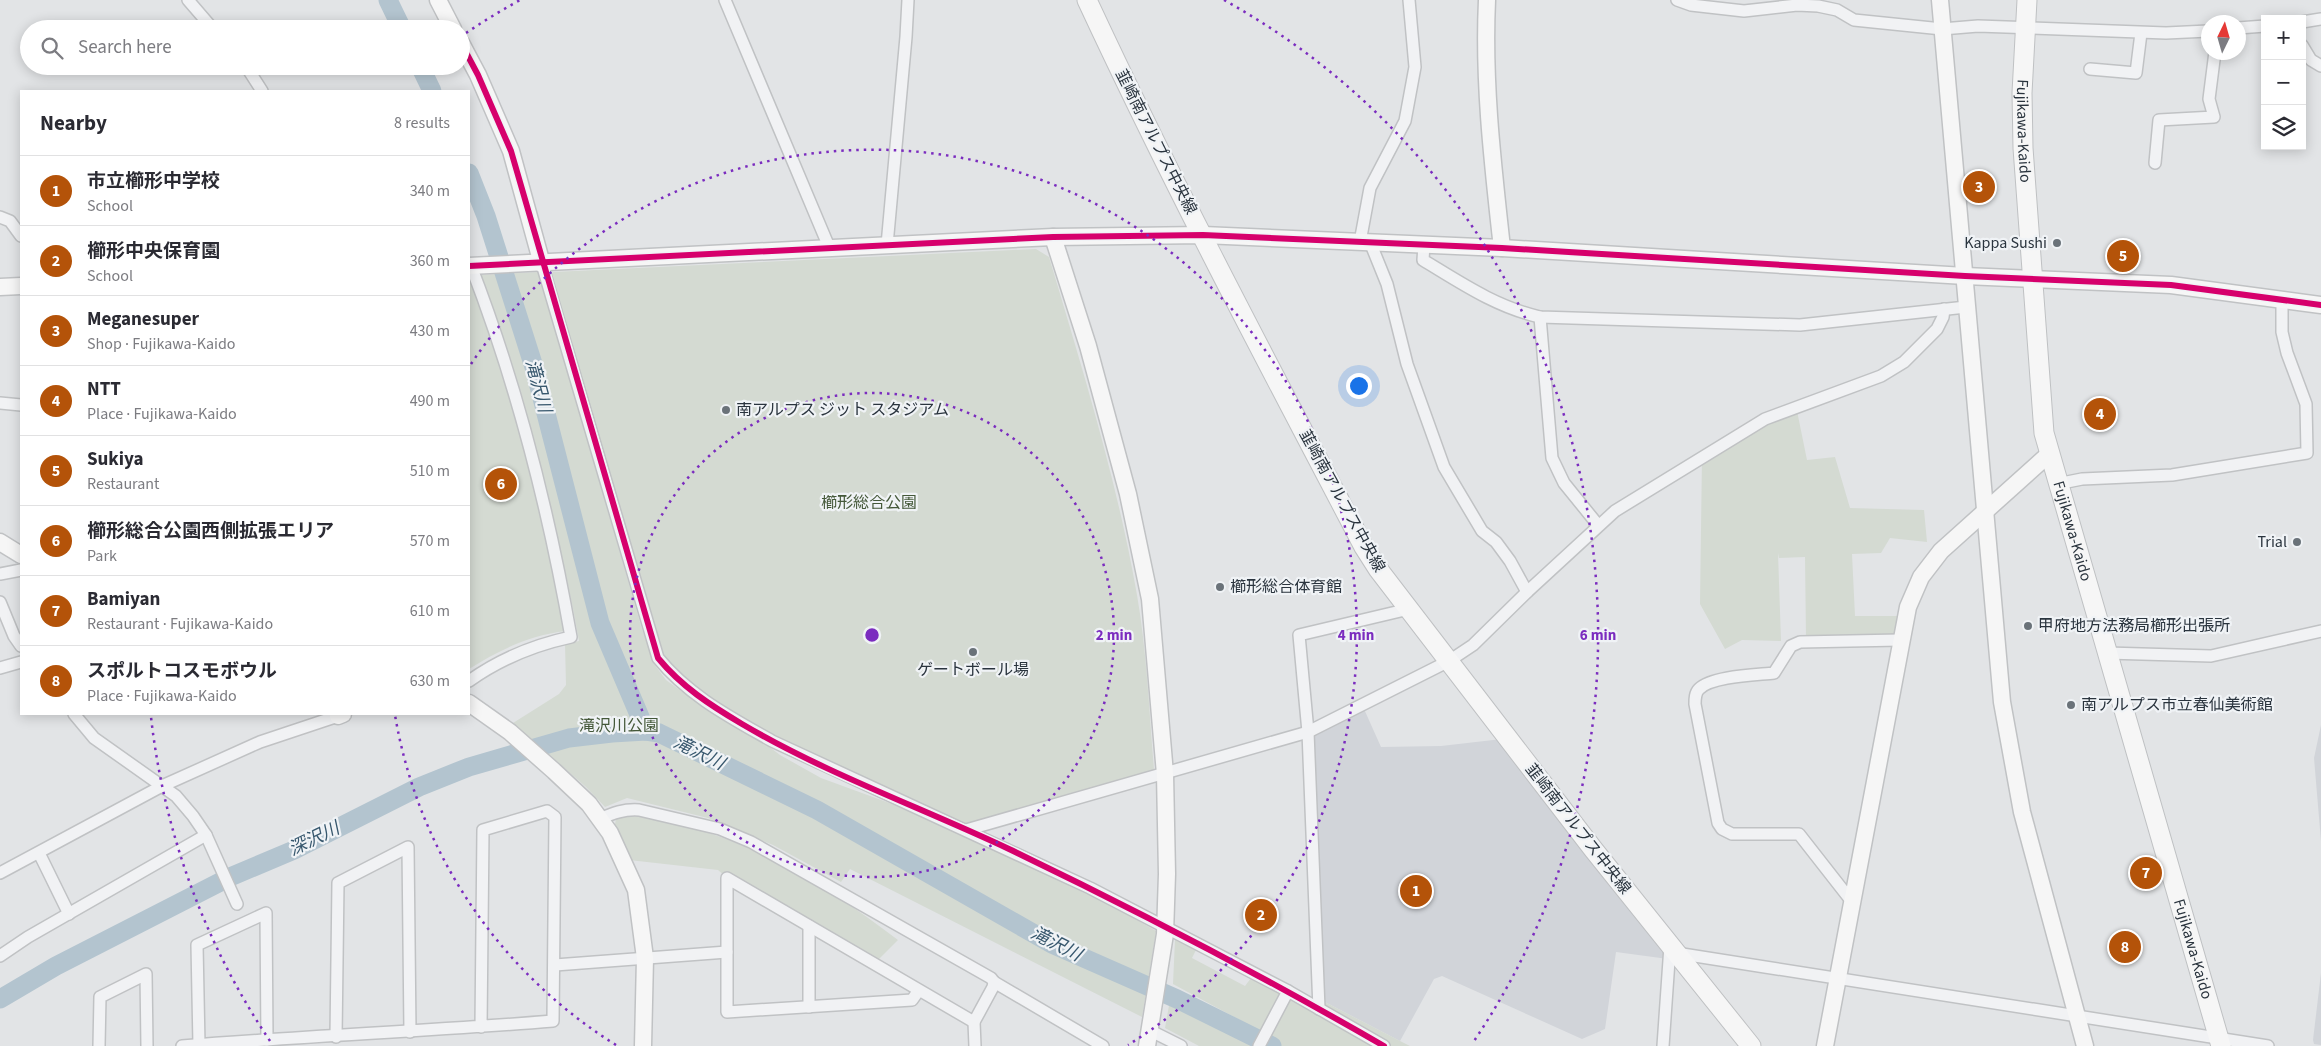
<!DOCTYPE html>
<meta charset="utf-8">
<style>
body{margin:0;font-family:"Source Sans 3","Noto Sans JP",sans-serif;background:#f7f7f7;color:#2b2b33}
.controls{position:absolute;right:15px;top:15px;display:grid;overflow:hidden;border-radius:0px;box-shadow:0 2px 12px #0003}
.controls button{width:45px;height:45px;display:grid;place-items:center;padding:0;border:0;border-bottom:1px solid #e1e1e2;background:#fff;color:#2b2b33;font:25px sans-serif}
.compass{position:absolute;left:2201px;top:15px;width:45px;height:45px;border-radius:50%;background:#fff;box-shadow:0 2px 12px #0003;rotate:5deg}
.you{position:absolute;left:1358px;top:385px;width:18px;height:18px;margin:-12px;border:4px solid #fff;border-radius:50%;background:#1a73e8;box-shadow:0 0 0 8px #1a73e833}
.badge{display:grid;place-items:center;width:32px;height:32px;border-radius:50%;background:#b45309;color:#fff;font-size:16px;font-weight:700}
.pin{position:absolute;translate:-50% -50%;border:2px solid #fff;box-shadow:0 1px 5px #0006}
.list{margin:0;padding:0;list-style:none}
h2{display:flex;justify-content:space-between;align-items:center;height:65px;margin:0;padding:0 20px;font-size:21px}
h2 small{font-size:16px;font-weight:400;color:#7c7c81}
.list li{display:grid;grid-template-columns:32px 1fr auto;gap:15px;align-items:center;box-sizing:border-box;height:70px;padding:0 20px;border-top:1px solid #e1e1e2}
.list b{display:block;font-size:19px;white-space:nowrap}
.list p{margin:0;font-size:16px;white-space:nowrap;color:#7c7c81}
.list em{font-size:16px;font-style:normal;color:#7c7c81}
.icon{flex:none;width:28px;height:28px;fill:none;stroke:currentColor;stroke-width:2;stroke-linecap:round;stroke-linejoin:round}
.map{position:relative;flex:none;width:2321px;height:1046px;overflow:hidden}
.search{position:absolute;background:#fff;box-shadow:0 2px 12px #0003;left:20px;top:20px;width:450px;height:55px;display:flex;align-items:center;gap:12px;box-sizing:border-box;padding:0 18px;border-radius:28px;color:#7c7c81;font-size:19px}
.panel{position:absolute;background:#fff;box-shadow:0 2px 12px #0003;left:20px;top:90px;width:450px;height:625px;border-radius:0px}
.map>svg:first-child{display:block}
.built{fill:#d1d4d9}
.green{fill:#d4dad2}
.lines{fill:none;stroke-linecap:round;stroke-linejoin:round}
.river{stroke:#b3c4cf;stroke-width:19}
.street-casing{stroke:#c0c2c4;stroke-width:14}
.secondary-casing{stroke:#c0c2c4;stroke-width:19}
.primary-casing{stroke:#bfc1c3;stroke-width:21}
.street{stroke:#f1f2f4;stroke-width:11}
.secondary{stroke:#f6f6f6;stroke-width:16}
.primary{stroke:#f6f6f6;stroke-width:19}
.cycleway-casing{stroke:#f0f3f6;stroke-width:9}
.cycleway{stroke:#d6006c;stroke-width:6}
.ring{fill:none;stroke:#7b2cbf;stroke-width:2.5;stroke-dasharray:2.5 5}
.poi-dot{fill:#6a7279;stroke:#f0f3f6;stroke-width:2}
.labels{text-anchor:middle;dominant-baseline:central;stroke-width:4.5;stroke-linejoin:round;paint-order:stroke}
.street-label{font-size:16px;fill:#2a343e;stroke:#f0f3f6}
.poi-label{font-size:16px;fill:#2a343e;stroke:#f0f3f6;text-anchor:start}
.park-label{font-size:16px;fill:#445839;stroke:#f0f3f6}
.water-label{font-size:18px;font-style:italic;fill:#38586e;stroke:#f0f3f6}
.centre{fill:#7b2cbf;stroke:#f0f3f6;stroke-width:2.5}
.ring-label{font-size:15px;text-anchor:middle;font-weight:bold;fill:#7b2cbf;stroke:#f0f3f6;stroke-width:4.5;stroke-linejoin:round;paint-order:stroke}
</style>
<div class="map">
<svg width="2321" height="1046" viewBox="0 0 2321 1046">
<rect width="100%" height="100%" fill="#e2e4e6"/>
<!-- built -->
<g class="built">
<polygon points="1364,709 1381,747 1441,746 1502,739 1669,949 1668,959 1616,952 1605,1029 1582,1039 1442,976 1434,979 1400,1041 1323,1001 1312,738 1318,731"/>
<polygon points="2321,725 2321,841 2314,758"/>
<polygon points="2321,973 2321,1045 2314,1044 2313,1040"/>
</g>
<!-- green -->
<g class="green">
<path d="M1036,249L1049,257C1082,368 1117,480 1137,595C1147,652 1149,711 1154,769L1151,774L964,826L759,729L684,682L664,658L604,465L550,277L553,272Z"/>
<path d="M539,272L641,626L654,664L666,680L681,691L759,739L780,755L821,778L892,804L1087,891L1156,931L1142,1017L850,869L841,882L773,845L708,818L627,798L605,807L586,787L513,723L559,694L566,685L565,644L579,641C558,518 517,393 479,275Z"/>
<path d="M469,276H471L510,399L528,464L566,631C530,635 499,650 469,669Z"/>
<polygon points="1796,406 1807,460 1835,457 1850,508 1924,510 1927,542 1890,538 1881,553 1852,554 1855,616 1897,616 1895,637 1806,638 1805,557 1779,558 1778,553 1781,641 1742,640 1725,649 1700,604 1702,456"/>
<path d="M623,815C724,823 819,879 898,940L876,962L727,878L718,870L629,860L614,829L616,819Z"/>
<polygon points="1175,940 1196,950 1192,958 1245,986 1251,978 1281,993 1262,1032 1173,984"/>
<polygon points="1288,991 1384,1046 1278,1046 1266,1032"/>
<polygon points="1170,1000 1256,1045 1255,1046 1199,1046 1165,1028"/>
<polygon points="1321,1000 1400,1041 1410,1046 1389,1046 1321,1007"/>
</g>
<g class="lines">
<!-- river -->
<g class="river">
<polyline points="388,0 402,29"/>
<polyline points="420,66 432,91"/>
<polyline points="469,173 486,216 534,367 600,623 646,731"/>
<polyline points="0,999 56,966 230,877 294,850 419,787 469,767 569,738 612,733 646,731 659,733 817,810 1052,944 1177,999 1272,1046"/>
</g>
<defs>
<g id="street">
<polyline points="188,0 213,29"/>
<polyline points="725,0 829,247"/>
<polyline points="1677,0 1691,5 1744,11 1797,5 1818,6 1837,10 1854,20 1942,29 1978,26 2166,33 2208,31"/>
<polyline points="2302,22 2321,19"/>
<polyline points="2238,28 2265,26"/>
<polyline points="2302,45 2311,60 2321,66"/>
<polyline points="246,66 262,91"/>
<polyline points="2090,69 2136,73 2141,33"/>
<polyline points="2155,163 2159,120 2214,117 2209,99 2215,52"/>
<polyline points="0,217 10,221 21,236"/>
<polyline points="1360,242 1370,188 1405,121 1415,67 1409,0"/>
<polyline points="1370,242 1387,284 1407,364 1444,467 1482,531 1496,542 1510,561 1527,592"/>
<polyline points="887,245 906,37 908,0"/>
<path d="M1424,245L1423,260C1461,283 1496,307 1540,317L1800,325L1966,307"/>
<path d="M542,264L658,658C689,696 730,717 772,741L1090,888L1288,991L1384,1046"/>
<polyline points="1540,317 1552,458 1564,483 1598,525"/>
<polyline points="0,403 21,405"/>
<polyline points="2057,484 2082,479 2172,475 2307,453 2306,404 2287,353 2282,332 2282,300"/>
<polyline points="0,574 21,570"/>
<polyline points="0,602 14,636 21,646"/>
<polyline points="2107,653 2211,656 2321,631"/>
<polyline points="0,668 21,662"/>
<path d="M469,681C500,659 534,645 571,637C549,512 517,385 471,266"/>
<polyline points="74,714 94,738 176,796 193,816 206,835 237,904"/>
<path d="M600,819C613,813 624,809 639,810L720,829L751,842L991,978L994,982L993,987L974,1022L975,1046"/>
<polyline points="966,830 1308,732 1449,661 1473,645 1527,592 1615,511 1765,419 1881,376 1904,362 1937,329 1943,317 1944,309"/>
<polyline points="39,853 69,914"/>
<polyline points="0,873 162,786 260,742 338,716"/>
<path d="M1853,903L1799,834H1732L1722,829L1718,823L1695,704C1695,699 1695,693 1699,689C1712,676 1757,675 1774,673L1791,646L1800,642L1900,640"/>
<polyline points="1676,953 2268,1046"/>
<polyline points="0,956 28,937 206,835"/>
<polyline points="555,965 727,952"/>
<polyline points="994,982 1103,1046"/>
<polyline points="919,990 912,1000 727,1012 727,878 974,1022"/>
<polyline points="809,1007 809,926"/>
<polyline points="1319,1009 1308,732 1299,635 1409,609"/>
<polyline points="1149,1030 1181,1046"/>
<polyline points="336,1037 338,883 408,847 410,1032"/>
<polyline points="199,1045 197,945 266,913 267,1040"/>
<polyline points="99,1046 100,997 146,974 147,1046"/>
<path d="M182,1046C306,1036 430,1031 553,1021L555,817L547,811L483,830L481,1027"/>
<polyline points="1259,1046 1288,991"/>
<polyline points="1663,1046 1670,946"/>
</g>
<g id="secondary">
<polyline points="438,0 453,29"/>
<path d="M1487,0C1483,83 1493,166 1502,248"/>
<polyline points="1940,0 2002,702 2022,812 2085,1046"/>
<polyline points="461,43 478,75 511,151 542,264"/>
<polyline points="1053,237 1088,346 1128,494 1150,599 1165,774 1167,874 1165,934 1147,1046"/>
<polyline points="469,266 1053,237 1203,235 1502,248 1965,276 2171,285 2321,305"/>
<polyline points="0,287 21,286"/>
<polyline points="0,542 21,555"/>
<polyline points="469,703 510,732 554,771 589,804 610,833 636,890 645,958 643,1046"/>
<polyline points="338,716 343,714"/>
<polyline points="1825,1046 1908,607 1921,577 1941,551 2049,454"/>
</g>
<g id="primary">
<path d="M1087,0C1173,185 1269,366 1364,547L1378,569L1593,849L1751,1046"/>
<path id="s1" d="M2027,0L2022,93L2023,148L2044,433L2221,1046"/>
</g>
</defs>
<!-- street casing -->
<use href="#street" class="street-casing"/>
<!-- secondary casing -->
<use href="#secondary" class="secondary-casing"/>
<!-- primary casing -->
<use href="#primary" class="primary-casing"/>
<!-- street -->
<use href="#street" class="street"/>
<!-- secondary -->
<use href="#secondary" class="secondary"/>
<!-- primary -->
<use href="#primary" class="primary"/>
<defs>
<g id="cycleway">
<path d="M461,43L478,75L511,151L658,658C682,687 710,705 742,724C827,774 920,807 1009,849C1136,910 1261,975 1384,1046"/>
<polyline points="469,266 1053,237 1203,235 1502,248 1965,276 2171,285 2321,305"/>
</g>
</defs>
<!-- cycleway casing -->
<use href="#cycleway" class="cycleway-casing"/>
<!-- cycleway -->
<use href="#cycleway" class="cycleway"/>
</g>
<!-- distance rings -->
<g class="ring">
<circle cx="872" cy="635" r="242"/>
<path d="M616 1045A484 484 0 0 1 395 715M471 364A484 484 0 1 1 1128 1045"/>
<path d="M270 1041A726 726 0 0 1 151 717M466 33A726 726 0 0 1 520 0M1224 0A726 726 0 0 1 1474 1041"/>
</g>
<!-- markers -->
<g class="poi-dot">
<circle cx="2057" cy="243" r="5"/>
<circle cx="726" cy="410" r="5"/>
<circle cx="2297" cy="542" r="5"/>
<circle cx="1220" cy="587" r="5"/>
<circle cx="2028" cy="626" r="5"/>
<circle cx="973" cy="652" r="5"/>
<circle cx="2071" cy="705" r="5"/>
</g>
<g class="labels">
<!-- street labels -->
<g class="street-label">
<text stroke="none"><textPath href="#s1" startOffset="131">Fujikawa-Kaido</textPath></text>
<text transform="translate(1156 142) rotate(63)">韮崎南アルプス中央線</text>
<text transform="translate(1342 501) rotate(61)">韮崎南アルプス中央線</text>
<text stroke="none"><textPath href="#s1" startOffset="536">Fujikawa-Kaido</textPath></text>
<text transform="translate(1578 829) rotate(52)">韮崎南アルプス中央線</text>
<text stroke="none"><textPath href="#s1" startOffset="971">Fujikawa-Kaido</textPath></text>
</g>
<!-- poi labels -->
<g class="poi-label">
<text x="2047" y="243" text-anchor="end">Kappa Sushi</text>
<text x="736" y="410">南アルプス ジット スタジアム</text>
<text x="2287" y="542" text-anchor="end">Trial</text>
<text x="1230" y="587">櫛形総合体育館</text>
<text x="2038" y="626">甲府地方法務局櫛形出張所</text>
<text x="973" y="670" text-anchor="middle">ゲートボール場</text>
<text x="2081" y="705">南アルプス市立春仙美術館</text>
</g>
<!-- park labels -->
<g class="park-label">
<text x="869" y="503">櫛形総合公園</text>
<text x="619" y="726">滝沢川公園</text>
</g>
<!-- water labels -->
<g class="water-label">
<text transform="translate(538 386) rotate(75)">滝沢川</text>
<text transform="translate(699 753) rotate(26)">滝沢川</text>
<text transform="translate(314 839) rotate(-26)">深沢川</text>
<text transform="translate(1056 944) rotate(27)">滝沢川</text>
</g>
</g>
<circle cx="872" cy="635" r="8" class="centre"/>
<g class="ring-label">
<text x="1114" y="640">2 min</text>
<text x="1356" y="640">4 min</text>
<text x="1598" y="640">6 min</text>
</g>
</svg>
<div class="controls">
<button>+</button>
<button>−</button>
<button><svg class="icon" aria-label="layers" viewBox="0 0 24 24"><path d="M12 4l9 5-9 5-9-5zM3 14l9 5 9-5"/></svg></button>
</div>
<svg class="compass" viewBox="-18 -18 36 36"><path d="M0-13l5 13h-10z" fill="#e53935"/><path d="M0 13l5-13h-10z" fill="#7c7c81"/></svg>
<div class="you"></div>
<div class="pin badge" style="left:1416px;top:891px">1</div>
<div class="pin badge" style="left:1261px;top:915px">2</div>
<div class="pin badge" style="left:1979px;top:187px">3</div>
<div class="pin badge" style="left:2100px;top:414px">4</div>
<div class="pin badge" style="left:2123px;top:256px">5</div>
<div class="pin badge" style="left:501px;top:484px">6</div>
<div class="pin badge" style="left:2146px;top:873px">7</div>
<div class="pin badge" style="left:2125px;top:947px">8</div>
<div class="search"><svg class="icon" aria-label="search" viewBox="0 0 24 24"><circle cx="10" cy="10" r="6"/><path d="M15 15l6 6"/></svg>Search here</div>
<section class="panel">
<h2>Nearby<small>8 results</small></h2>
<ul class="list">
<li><span class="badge">1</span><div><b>市立櫛形中学校</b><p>School</p></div><em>340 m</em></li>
<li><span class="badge">2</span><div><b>櫛形中央保育園</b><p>School</p></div><em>360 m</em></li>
<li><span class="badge">3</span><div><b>Meganesuper</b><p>Shop · Fujikawa-Kaido</p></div><em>430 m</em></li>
<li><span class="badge">4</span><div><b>NTT</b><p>Place · Fujikawa-Kaido</p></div><em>490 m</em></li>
<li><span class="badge">5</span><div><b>Sukiya</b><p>Restaurant</p></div><em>510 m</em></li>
<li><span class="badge">6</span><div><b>櫛形総合公園西側拡張エリア</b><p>Park</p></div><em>570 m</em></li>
<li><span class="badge">7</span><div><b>Bamiyan</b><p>Restaurant · Fujikawa-Kaido</p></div><em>610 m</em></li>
<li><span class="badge">8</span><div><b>スポルトコスモボウル</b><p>Place · Fujikawa-Kaido</p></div><em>630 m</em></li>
</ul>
</section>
</div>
